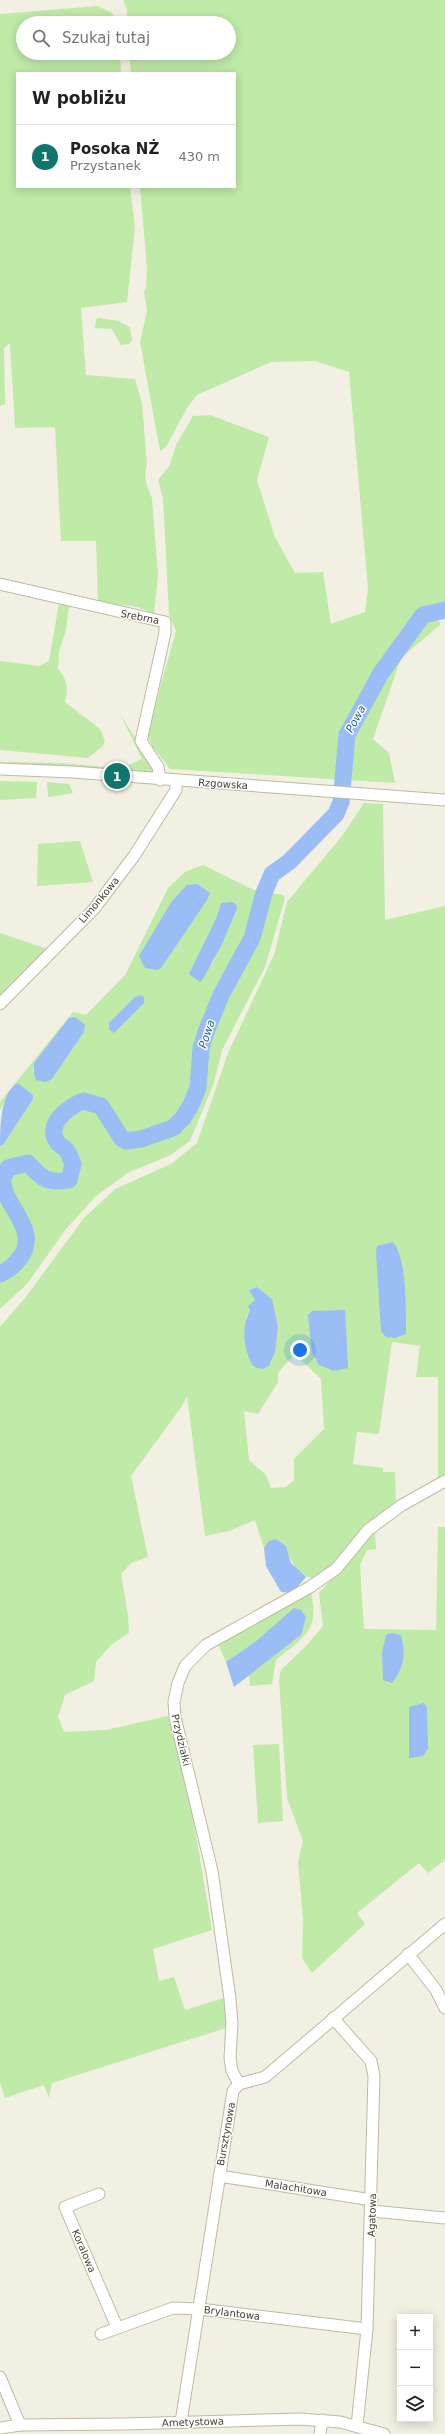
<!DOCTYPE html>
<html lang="pl">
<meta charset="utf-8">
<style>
body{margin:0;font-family:"DejaVu Sans",sans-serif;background:#f2f2f2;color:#222}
.controls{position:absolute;right:12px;bottom:12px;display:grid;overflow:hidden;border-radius:0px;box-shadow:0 2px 10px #0003}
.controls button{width:36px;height:36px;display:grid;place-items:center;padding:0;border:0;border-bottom:1px solid #e0e0e0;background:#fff;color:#222;font:20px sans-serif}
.you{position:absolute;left:300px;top:1350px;width:14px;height:14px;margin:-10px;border:3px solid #fff;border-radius:50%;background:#1a73e8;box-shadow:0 0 0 6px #1a73e833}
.badge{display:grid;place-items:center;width:26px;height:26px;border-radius:50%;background:#0f766e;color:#fff;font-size:13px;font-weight:700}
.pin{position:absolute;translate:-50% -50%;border:2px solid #fff;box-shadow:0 1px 4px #0006}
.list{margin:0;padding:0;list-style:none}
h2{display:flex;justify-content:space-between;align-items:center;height:52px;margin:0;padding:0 16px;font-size:17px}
h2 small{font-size:13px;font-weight:400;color:#767676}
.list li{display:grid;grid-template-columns:26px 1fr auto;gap:12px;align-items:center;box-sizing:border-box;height:64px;padding:0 16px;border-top:1px solid #e0e0e0}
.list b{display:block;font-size:15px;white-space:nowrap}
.list p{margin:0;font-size:13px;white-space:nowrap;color:#767676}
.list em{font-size:13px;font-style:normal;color:#767676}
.icon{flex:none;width:22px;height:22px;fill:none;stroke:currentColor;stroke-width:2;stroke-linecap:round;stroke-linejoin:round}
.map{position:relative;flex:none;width:445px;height:2434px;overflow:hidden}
.search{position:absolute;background:#fff;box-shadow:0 2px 10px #0003;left:16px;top:16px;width:220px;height:44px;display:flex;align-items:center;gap:10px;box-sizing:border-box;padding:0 14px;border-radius:22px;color:#767676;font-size:15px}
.panel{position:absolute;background:#fff;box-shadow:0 2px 10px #0003;left:16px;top:72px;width:220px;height:116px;border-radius:0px}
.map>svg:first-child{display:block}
.green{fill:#bfeaa7;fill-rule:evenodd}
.water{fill:#99bdf4}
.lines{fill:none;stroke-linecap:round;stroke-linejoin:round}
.river{stroke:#99bdf4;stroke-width:17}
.minor-casing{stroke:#bebaa4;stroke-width:13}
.minor{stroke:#fff;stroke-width:11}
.labels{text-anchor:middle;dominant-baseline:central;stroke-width:3;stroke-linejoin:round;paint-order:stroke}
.street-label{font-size:10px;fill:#444032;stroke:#fff}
.water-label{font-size:11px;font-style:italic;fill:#265db4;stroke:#fff}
</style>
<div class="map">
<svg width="445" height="2434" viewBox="0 0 445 2434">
<rect width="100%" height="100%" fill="#f2f0e2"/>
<!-- green -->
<g class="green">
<polygon points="123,0 445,0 445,605 429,608 441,624 401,658 373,739 389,753 395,783 170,769 152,746 147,734 176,631 169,615 163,498 158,480 170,465 176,445 193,416 210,415 269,437 257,480 275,537 295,573 323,572 331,624 365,612 368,589 349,372 315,361 271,362 197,395 187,408 166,447 160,451 158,440 140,342 147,311 144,292 146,287 147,268 140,187 235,187 235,73 131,73 129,53 229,53 229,23 127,23 127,10"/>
<path d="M98,6L112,13L116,23H23V53H120L121,73H17V187H130L135,227L127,302L81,308L86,375L135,379L142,403L147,466C143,478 147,487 152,498L158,575L154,614L138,607L98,602L96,541H61L55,427L15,428L10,343L4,348L5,404L0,406V14Z"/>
<polygon points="100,318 118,321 130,327 132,341 129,344 121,345 112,329 95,328 96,319"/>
<path d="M59,603L69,605L66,631L59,651L58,669C68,680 68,689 65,702L100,729L105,741L103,746L88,758L0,750V661L39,666L49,661Z"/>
<polygon points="120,714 151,763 153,771 151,774 0,765 0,762 63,763 128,769 129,765 142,759"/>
<polygon points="0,781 37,782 36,798 0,800"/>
<polygon points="47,782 69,784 73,793 48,797"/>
<path d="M364,803L383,804L385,920L445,906V1477L438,1481V1377H416L420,1346L392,1342L379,1434L357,1432L353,1464L383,1468V1472H395L396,1503L338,1563L315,1579C297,1576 291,1562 286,1546L276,1539L269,1541L264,1548L255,1520L229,1531L205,1536L187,1396L182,1406L131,1476L148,1557L131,1563L121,1574L128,1615L129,1633L112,1644L96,1662L94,1681L65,1695L58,1717L64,1732L106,1730L168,1716L188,1788L212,1930L153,1949L159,1981L174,1977L185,2010L227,1997L226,2028L52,2083L49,2098L44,2085L5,2098L0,2083V1327L25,1298L84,1218L115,1189L171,1164L197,1143L228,1053L274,955L287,902L342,836ZM257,1287L272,1299L247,1356L246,1318L255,1300L249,1290ZM292,1357L302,1361L321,1379L324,1429L294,1459V1480L286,1487L271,1488L266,1475L249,1460L244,1411L258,1414L278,1382V1373Z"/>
<polygon points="80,841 93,882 37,886 38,844"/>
<path d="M203,865L254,890L283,895L285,898L265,967L222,1050L214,1083L190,1141L169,1156L129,1172L96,1196L66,1229L27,1284L0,1309V1146L3,1145L33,1099V1095L18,1083L8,1094L0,1110V1102L73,1012L86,1015L125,975L168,888L185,872ZM221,903L237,910L211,966L216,919ZM85,1025L84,1032L52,1079L36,1080L33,1069Z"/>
<polygon points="0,933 47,949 30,970 0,995"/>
<polygon points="438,1527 445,1527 445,1860 428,1873 419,1863 357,1913 365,1924 312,1973 302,1958 303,1919 298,1862 303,1841 287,1798 279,1680 281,1670 308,1644 323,1626 319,1593 375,1531 376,1549 367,1550 360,1565 364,1629 436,1630"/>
<path d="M311,1593C320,1631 303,1638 276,1660L272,1684L250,1686L249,1675L301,1635L294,1609L255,1642L226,1662L218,1644Z"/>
<polygon points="279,1744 283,1821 258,1823 253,1745"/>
</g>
<!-- water -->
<g class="water">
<polygon points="197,884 210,893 207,900 161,968 157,970 145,968 139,956 172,901 187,885"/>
<polygon points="231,902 236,904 237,909 222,944 203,979 200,982 189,974 216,919 221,903"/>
<polygon points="141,995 144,997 144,1003 114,1033 109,1029 109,1023 135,997"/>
<polygon points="75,1017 85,1025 84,1032 52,1079 46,1082 36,1080 34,1074 34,1063 69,1018"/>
<path d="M18,1083L33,1095V1099L3,1145L0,1146C0,1128 0,1092 18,1083Z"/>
<path d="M393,1242C407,1258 406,1312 406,1334L395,1338L386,1337L381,1331L376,1252L377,1246Z"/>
<path d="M257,1287L272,1299L278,1327L275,1352L269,1366L263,1369L254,1367C243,1351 241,1328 250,1310L248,1306L255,1300L249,1290Z"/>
<polygon points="345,1310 348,1368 334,1371 319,1365 312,1352 308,1315 312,1311"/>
<polygon points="276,1539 286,1546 291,1563 306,1577 292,1593 281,1592 266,1566 264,1548 269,1541"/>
<polygon points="294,1608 301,1610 306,1617 301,1635 234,1687 226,1662 255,1642"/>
<path d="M392,1633L401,1635C406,1655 404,1667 392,1683L383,1680L382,1653L386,1635Z"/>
<polygon points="424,1703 427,1708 428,1749 423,1756 409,1758 409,1707"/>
</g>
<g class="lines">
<!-- river -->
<path class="river" d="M0,1274C9,1270 13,1266 19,1259C43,1230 0,1203 3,1179C3,1176 7,1171 8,1168L28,1163C42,1178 46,1184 69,1180L73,1164C71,1160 70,1154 66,1150C64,1147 60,1146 57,1142C45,1123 69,1107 83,1101L101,1106L122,1139L126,1141L141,1139L173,1128L183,1118L191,1105L198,1088L201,1048L206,1032L221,995L252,938L264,893L272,874L289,862L336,814L341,802L347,735L381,673L423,615L445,610"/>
<defs>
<g id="minor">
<polyline points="0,584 165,622 165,633 141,741 158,767 160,780"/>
<polyline points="0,769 72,772 445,800"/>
<polyline points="0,1004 94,909 134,856 176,790 176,780"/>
<polyline points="408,1954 436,1990 445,2008"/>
<polyline points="333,2018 371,2061 374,2076 367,2329 357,2426"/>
<polyline points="239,2084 232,2071 230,2058 232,2023 230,1999 212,1871 175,1717 174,1702 178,1683 185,1666 206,1645 310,1587 336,1569 368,1530 402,1505 445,1481"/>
<polyline points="219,2176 372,2200"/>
<polyline points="99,2194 65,2207 117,2327"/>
<polyline points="372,2211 445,2218"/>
<polyline points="101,2334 173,2308 199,2309 367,2329"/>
<polyline points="0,2377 20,2425"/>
<polyline points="181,2422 233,2091 239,2084 265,2077 445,1924"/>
<polyline points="0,2428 20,2425 125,2424 300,2419 340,2422 384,2434"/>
<polyline points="320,2434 322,2420"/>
</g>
</defs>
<!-- minor casing -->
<use href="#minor" class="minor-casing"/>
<!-- minor -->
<use href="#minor" class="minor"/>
</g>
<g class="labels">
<!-- street labels -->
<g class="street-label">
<text transform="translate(140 617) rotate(11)">Srebrna</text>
<text transform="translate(223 784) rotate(4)">Rzgowska</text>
<text transform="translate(99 900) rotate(-50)">Limonkowa</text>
<text transform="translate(181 1740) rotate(77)">Przydziałki</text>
<text transform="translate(226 2134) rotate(-80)">Bursztynowa</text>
<text transform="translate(296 2188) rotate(9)">Malachitowa</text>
<text transform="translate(372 2215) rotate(-88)">Agatowa</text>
<text transform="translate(84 2251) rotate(67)">Koralowa</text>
<text transform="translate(232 2313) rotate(7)">Brylantowa</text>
<text transform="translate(193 2422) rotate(-2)">Ametystowa</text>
</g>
<!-- water labels -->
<g class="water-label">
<text transform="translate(356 719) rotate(-61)">Powa</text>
<text transform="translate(207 1034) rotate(-72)">Powa</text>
</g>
</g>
</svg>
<div class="controls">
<button>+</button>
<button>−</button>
<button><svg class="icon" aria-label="layers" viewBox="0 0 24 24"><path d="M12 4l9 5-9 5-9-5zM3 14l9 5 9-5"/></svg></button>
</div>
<div class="you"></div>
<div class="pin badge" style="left:117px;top:776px">1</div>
<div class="search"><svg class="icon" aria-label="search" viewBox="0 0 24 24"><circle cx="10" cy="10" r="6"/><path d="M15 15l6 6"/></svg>Szukaj tutaj</div>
<section class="panel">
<h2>W pobliżu<small></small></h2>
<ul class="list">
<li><span class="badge">1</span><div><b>Posoka NŻ</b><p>Przystanek</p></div><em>430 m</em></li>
</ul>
</section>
</div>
